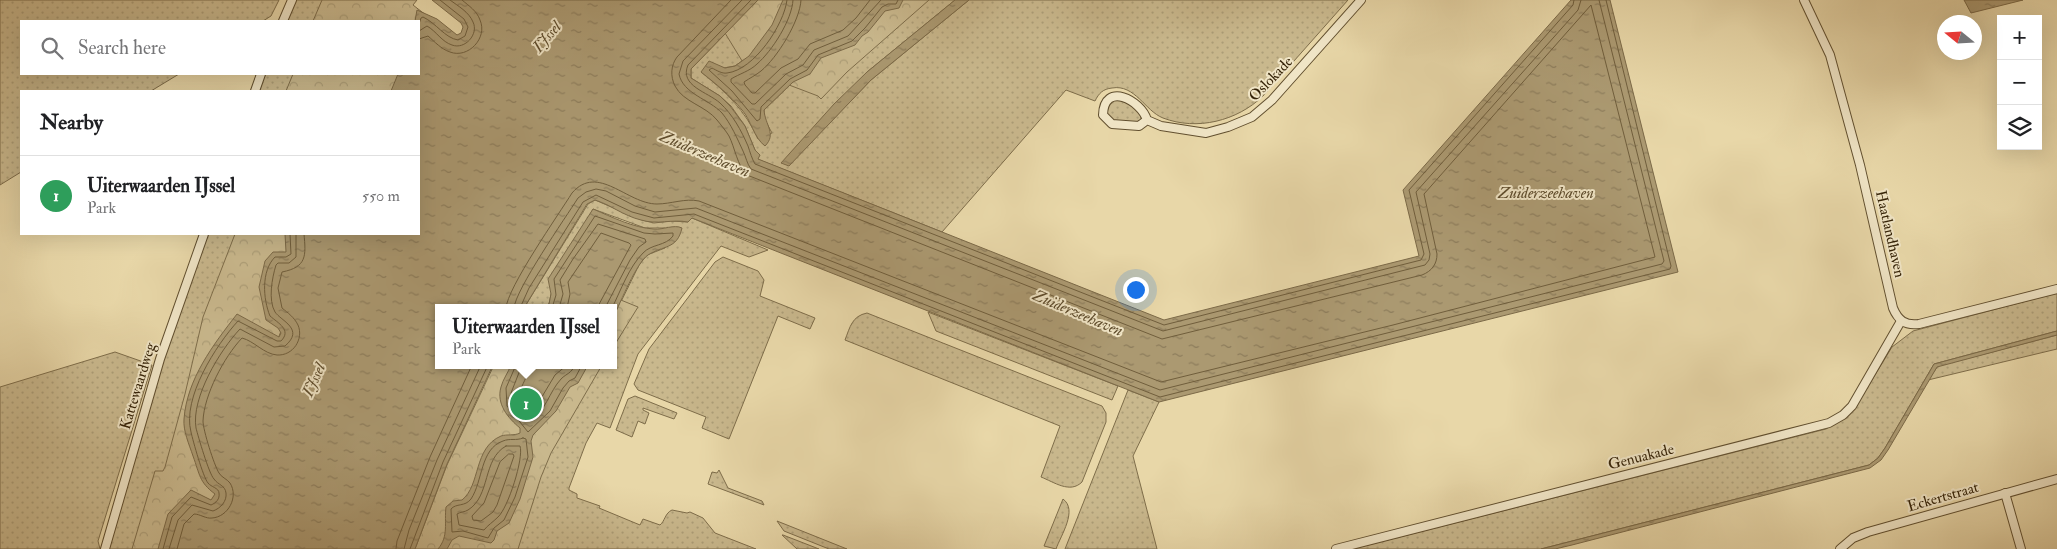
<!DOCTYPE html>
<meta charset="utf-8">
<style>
body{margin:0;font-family:"IM FELL Double Pica",serif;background:#f2f2f2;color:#202124}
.controls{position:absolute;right:15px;top:15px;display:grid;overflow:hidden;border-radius:0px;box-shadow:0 5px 20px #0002}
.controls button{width:45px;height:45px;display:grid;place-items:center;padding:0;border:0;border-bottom:1px solid #e0e0e0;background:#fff;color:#202124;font:25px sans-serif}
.compass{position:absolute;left:1937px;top:15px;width:45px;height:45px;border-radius:50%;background:#fff;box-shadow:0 5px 20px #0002;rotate:288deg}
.you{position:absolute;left:1135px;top:289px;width:18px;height:18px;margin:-12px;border:4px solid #fff;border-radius:50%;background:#1a73e8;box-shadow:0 0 0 8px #1a73e833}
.badge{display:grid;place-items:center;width:32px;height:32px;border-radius:50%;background:#7c3aed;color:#fff;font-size:16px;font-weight:700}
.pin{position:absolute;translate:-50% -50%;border:2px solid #fff;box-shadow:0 1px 5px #0006}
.popup{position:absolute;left:435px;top:304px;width:182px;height:65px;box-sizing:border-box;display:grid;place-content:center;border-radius:0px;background:#fff;filter:drop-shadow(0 1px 4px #0005);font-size:16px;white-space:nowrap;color:#757577}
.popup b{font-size:19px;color:#202124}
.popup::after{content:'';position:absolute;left:50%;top:100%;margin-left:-10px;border:10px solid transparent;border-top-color:#fff}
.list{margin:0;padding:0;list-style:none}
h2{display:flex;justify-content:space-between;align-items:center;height:65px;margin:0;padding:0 20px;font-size:21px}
h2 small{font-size:16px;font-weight:400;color:#757577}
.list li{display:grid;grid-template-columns:32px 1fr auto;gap:15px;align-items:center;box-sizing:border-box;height:80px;padding:0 20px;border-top:1px solid #e0e0e0}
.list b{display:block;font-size:19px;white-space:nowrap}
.list p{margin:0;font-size:16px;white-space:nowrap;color:#757577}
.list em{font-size:16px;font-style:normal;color:#757577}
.icon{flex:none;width:28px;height:28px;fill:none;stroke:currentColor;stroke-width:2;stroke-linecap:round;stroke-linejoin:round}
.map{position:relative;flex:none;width:2057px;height:549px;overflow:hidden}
.search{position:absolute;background:#fff;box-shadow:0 5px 20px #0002;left:20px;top:20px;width:400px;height:55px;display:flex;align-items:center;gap:12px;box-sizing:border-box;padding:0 18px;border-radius:0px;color:#757577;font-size:19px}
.panel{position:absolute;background:#fff;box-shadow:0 5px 20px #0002;left:20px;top:90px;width:400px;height:145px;border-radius:0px}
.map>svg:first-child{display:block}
.grass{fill:url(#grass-dots);stroke:#7e6d4a}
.park{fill:url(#park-crowns);stroke:#7e6d4a}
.water{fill:url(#water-ripples);stroke:#7b6947}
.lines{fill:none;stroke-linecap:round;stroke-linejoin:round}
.shore{stroke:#705e3c;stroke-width:1}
.minor-casing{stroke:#614f2f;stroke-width:10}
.minor{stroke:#f0e5c6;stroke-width:8}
.labels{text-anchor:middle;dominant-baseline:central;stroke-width:4;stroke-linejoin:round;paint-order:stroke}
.street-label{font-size:15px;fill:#342207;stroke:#f0e5c6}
.water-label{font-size:16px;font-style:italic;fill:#5e4c2c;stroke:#f0e5c6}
</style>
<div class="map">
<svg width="2057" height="549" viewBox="0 0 2057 549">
<defs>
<pattern id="grass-dots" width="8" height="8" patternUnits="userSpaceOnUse" patternTransform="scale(1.25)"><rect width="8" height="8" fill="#c9b88d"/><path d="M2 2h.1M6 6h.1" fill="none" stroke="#ad9e78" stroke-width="1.8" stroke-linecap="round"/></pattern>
<pattern id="park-crowns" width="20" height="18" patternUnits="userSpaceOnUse" patternTransform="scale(1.25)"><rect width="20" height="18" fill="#c9b88d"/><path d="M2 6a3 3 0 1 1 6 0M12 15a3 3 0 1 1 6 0" fill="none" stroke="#ad9e78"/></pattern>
<pattern id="water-ripples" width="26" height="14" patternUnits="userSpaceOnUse" patternTransform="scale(1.25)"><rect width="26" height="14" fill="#ab9971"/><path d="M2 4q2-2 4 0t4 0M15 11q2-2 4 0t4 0" fill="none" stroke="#8c7c5b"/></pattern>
</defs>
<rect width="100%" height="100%" fill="#e8d7a8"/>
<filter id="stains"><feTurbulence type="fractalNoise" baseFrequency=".004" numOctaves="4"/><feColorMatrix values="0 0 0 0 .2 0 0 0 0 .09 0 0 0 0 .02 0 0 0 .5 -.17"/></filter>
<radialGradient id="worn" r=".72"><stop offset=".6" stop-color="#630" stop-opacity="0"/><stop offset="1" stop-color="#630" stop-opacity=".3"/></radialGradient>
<!-- grass -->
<g class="grass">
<polygon points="0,0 279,0 271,16 263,21 21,21 21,74 179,74 151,91 21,91 21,172 0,185"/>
<polygon points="293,0 396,0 415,21 284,21"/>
<path d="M758,0H783L749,56L735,66L701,72C726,92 745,110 758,139L772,133L765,120L764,110L793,82L903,0H955L867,72L789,165L871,80L969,0H1348L1263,96C1237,121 1197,131 1163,118C1145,111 1135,84 1112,88C1103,89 1099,93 1095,101L1066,90L942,232L757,159L760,155L755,150L745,126L731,106L720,96L691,78V69Z"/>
<polygon points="264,74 398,74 391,91 257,91"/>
<path d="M1114,99C1124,100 1136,107 1141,116V120C1135,124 1118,123 1112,120C1107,118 1106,114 1105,110Z"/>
<path d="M595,200L642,220L654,223L671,221L688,222L692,218L768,250L749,257L721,246L638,354L610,428L597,423L586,443L569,488V490L577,494V498L600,506L599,508L640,525L643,519L660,525C665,521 665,513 672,510L687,513L690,512L703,518L715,533L756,549H447L588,365H614V316L639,265L647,255L665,248V228H645L593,209L551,294L549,304L541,308H524L588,204Z"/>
<polygon points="208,234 285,234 278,328 281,333 158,549 108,549 150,395"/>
<polygon points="723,257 758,271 764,280 760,296 815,318 810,329 778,316 729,439 702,428 706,417 638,390 634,384 649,349 715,262"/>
<polygon points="2057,293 2057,331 1934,364 1885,448 1878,458 1869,465 1541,549 1352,549 1826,429 1845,418 1856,406 1892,347 1913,331"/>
<polygon points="928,312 1118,386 1112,400 936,331"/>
<path d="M867,313L1102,406L1106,413V422L1082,482C1070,494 1054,482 1041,477L1060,426L845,340C850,327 852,316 867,313Z"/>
<polygon points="2057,335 2057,349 1928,380 1938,366"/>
<polygon points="115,352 152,365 98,541 100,549 0,549 0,387"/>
<polygon points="1128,390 1159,402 1133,456 1157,549 1065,549"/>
<polygon points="635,396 677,413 674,419 643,408 643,410 649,413 645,424 638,421 632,437 616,430 628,399"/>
<polygon points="719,470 728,488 762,501 764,505 708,484 712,472 717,473"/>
<path d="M1063,499C1078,510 1061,535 1056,549L1044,546Z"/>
<polygon points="777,521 847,549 829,549 784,531"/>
<polygon points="782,535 783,535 819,549 797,549"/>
</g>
<!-- park -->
<g class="park">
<polygon points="322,0 417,0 413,5 458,40 419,91 286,91 293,74 419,74 419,21 313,21"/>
<polygon points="758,0 929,0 847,72 821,99 818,96 747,69 725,33"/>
<polygon points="235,234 334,234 281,331 217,498 218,549 132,549 155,471 163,471 165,467 185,394 203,317"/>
<polygon points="611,296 638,307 614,346 614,308 537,308"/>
<polygon points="494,365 602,365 551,453 541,477 518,549 415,549 447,465"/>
</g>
<!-- water -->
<g class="water">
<path d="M432,0H758L691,69V78L720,96L730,106L745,126L755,150L760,155L758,159L1164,320L1419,256L1403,190L1571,0H1610L1678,272L1159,402L692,218L688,222C672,219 657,225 641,220C624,216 609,204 595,200L587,204L524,308H438V365H493L447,464L415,549H158L168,514L191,490L211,500L215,494C199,482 200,475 193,456C189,444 183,431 184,419C187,379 213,345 237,314L279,337L281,333L278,328L266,320L259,287L265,261L273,252H286L285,234H419V91H391L398,74H419V21H415L417,10L437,19L457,35L461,33L463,27L461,23Z"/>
<path d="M783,0H903L899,8L885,11L868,32L862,36L855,45L821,58L810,74L793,82L764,110C765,125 777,134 765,146C754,138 751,120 742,110C730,95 716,84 701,72L709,61L725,68L735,66L749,56L772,25Z"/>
<polygon points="955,0 969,0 871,80 789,166 781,163 834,104 867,72"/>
<polygon points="1964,0 2023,0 1971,13"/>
<path d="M593,209C612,217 634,228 654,229C663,230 674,224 682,228C677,250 663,245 648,255C637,262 620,303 614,316V308H541L549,304L551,294L548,279Z"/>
<polygon points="2057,331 2057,335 1937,367 1888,450 1881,460 1870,468 1572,545 1555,549 1541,549 1869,465 1878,458 1885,448 1934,364"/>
<path d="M511,365H588L578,383L570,387L556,411L533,435L531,441L533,457L520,499L509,523L497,531L494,540L491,543L459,536L452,540L447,549H438C449,536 444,523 446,507L453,501L462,500C481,485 473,448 501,436C507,434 514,436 520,433V428C508,418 496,404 501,387C503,379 508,373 511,365Z"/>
</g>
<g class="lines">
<!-- shore -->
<g class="shore">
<path d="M742,0L683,61L679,74C683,94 709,99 722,113C731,124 737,138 743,151C746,157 747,164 751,169L1163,331L1425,265L1429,260L1430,254L1416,192L1578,10L1581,0"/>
<path d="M751,0L688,65C679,86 708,92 720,103C733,115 741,130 748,146C750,152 752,159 755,164L1164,325L1421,260L1424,254L1409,190L1573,5L1574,0"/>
<path d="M787,0C784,25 754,70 727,73C722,74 716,70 712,68L709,70L732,91L757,121L760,119L761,107L790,79L807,70L818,55L852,41L865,28L882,7L888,4H896L898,0"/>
<path d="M793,0C792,20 772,51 757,64C750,71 739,74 731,79V82L752,104H755L786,74L803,65L814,50L848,36L881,0"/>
<path d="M801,0C800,21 777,58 761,71C756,75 750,78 744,82L745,85L752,93H755L781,68L798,59L810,44L843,30L856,18L870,0"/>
<path d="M419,24L421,18L423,17C436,23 445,38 458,40L465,36L468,27L464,19L440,0"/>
<path d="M419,31L427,26C436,31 442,42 452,45C465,50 479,34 473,22C469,12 458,6 450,0"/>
<path d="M419,39L428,36C435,42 441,49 450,52C468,59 488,38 480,20C477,11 469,6 462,0"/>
<path d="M506,308C507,288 559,214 572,193C598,163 627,204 657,204C671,204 685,198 699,201L1161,382L1393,325L1655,257L1591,5L1424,194L1437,254C1437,264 1432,271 1422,275L1162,339L747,175C737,165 735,148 729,136C726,131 721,125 717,120C706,106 683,102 675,86C670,76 671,65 677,57L731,0"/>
<path d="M514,308C515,290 566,217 578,198L586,192L596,189L606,191L635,206L655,212L696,208L1160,390L1662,264L1664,261L1599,0"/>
<polyline points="520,308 529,288 583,202 596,195 632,212 654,218 694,214 1160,397 1670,269 1671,266 1606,0"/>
<path d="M552,308L556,295L554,279L595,216L644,233L655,234L673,233V236C666,246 651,244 643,253C629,267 621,290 612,308"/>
<polyline points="559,308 563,294 560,280 573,259 598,224 645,239 646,242 639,247 630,260 605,308"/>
<polyline points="567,308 570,294 568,282 601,233 629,243 631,245 597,308"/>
<polyline points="516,365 506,388 507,406 528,432 550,411 563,388 569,381 575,378 582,365"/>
<path d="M522,365L511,393L514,405L530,421C546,411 549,392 561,379C567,373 571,374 575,365"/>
<path d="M529,365C529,383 507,396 530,411L540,400L555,375L567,365"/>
<path d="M523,438L526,439L528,457L515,497L504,520L494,528L488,538L463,531L452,532L451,509C456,503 465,507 471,499C483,481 480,449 503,441C510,438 516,441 523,438Z"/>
<path d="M506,446H520C524,458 508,508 498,517C493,522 488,525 484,530L459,525L457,514C460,512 465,512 468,510C491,496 482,459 506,446Z"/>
<polygon points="509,454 513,454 514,456 497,505 493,512 481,521 473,520 472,516 484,503 500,462"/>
<path d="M163,549L172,517L191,497L211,505C216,503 220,499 219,493C219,488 211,487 208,483C203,477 193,441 191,432C182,398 216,345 238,321L277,341H281C292,330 278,323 270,316C263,299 261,271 275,257H286L291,254L290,234"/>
<path d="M169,549L178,520L192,505L213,511C221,508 227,501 226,493C225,485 218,485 214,479C209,474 198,436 196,428C191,398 220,350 240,329L274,347L285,346C305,329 281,321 275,312C268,300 272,278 276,265L278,263H289L296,257V234"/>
<path d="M177,549L184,524L194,514C200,514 206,519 212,518C228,517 239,497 230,483C227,479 221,477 219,473C214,465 203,430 203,421C204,395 224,357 242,338C254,341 264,354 277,355C293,356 304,339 298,325C294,317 288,313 282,308L278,288L282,272C307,267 306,256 304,234"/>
<polyline points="396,549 397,541 430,457 472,365"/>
<polyline points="404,549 409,530 437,460 481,365"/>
<polyline points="410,549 443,462 488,365"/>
</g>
<defs>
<g id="minor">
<path d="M1804,0L1830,55L1860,165L1893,308C1898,320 1905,326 1919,324L2057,289"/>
<polyline points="283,21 292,0"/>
<polyline points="255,91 261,74"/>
<path d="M1147,120L1139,126L1112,124L1103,115C1104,81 1141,100 1147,120L1161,126L1206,133L1228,127L1252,117L1272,100L1361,0"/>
<polyline points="2005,493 2021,549"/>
<polyline points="105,549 160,359 204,234"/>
<polyline points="1336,549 1829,423 1843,415 1852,406 1901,321"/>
<polyline points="1840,549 1853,538 1868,532 2057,479"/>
</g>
</defs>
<!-- minor casing -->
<use href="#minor" class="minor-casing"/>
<!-- minor -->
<use href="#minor" class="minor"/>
</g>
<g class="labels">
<!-- street labels -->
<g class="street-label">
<text transform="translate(1271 79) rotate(-46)">Oslokade</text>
<text transform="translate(1890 234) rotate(77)">Haatlandhaven</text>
<text transform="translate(138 386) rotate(-73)">Kattewaardweg</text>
<text transform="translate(1641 457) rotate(-14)">Genuakade</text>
<text transform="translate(1943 497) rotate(-16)">Eckertstraat</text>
</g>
<!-- water labels -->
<g class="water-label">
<text transform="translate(547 37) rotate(-50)">IJssel</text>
<text transform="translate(705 154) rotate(23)">Zuiderzeehaven</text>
<text x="1546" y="193">Zuiderzeehaven</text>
<text transform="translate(1078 313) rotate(23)">Zuiderzeehaven</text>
<text transform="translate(314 380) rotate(-66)">IJssel</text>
</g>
</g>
<rect width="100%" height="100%" filter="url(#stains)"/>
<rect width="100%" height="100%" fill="url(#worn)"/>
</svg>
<div class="controls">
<button>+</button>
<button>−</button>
<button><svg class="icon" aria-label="layers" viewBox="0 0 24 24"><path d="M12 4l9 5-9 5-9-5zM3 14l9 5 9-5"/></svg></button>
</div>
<svg class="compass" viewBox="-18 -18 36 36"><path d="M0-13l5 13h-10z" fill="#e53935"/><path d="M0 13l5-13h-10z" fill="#757577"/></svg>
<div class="you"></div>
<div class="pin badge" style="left:526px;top:404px;background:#2e9e5b">1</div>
<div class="popup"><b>Uiterwaarden IJssel</b>Park</div>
<div class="search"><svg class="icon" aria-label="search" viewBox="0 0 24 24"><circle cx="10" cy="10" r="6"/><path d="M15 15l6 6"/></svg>Search here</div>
<section class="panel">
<h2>Nearby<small></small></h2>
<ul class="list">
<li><span class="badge" style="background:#2e9e5b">1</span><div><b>Uiterwaarden IJssel</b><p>Park</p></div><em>550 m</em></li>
</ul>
</section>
</div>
